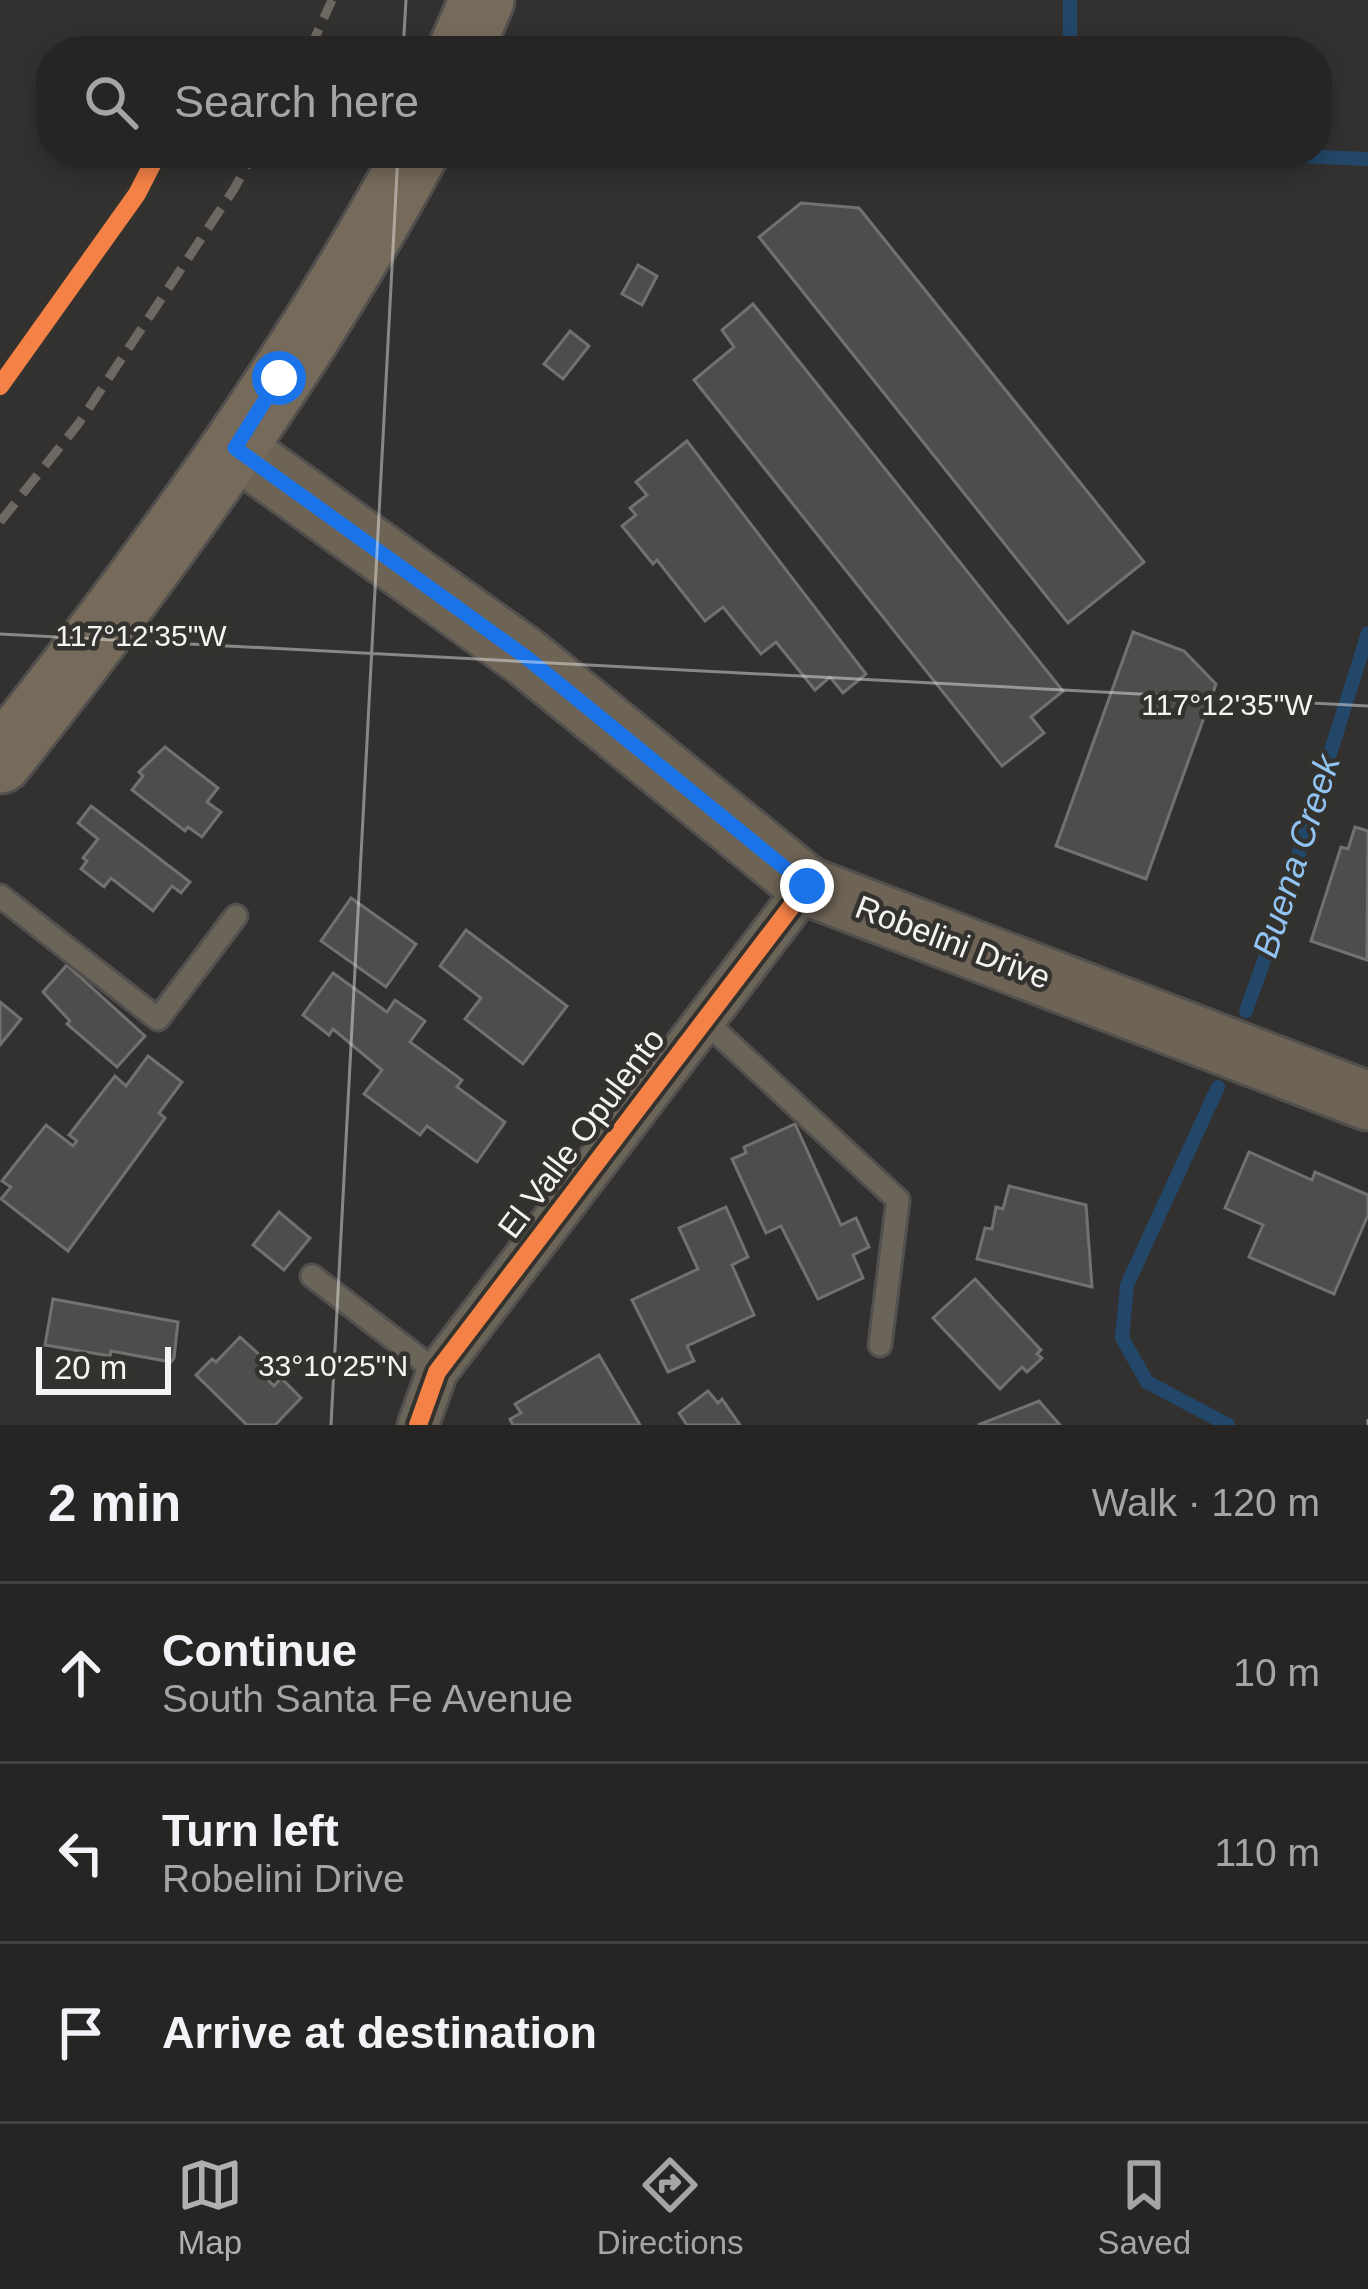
<!DOCTYPE html>
<meta charset="utf-8">
<style>
body{margin:0;font-family:Arial,sans-serif;background:#2e2d2c;color:#f1f3f6}
.scale{position:absolute;left:36px;bottom:30px;width:135px;box-sizing:border-box;padding-left:12px;border:6px solid #f5f4f2;border-top:0;font-size:33px;line-height:42px;white-space:nowrap;color:#f5f4f2;-webkit-text-stroke:9px #33322f;paint-order:stroke}
.stop{position:absolute;width:36px;height:36px;margin:-27px;border:9px solid #1a73e8;border-radius:50%;background:#fff}
.stop.end{background:#1a73e8;border-color:#fff;box-shadow:0 3px 12px #0008}
.list{margin:0;padding:0;list-style:none}
h2{display:flex;justify-content:space-between;align-items:center;height:156px;margin:0;padding:0 48px;font-size:51px}
h2 small{font-size:39px;font-weight:400;color:#a4a5a6}
.list li{display:grid;grid-template-columns:78px 1fr auto;gap:36px;align-items:center;box-sizing:border-box;height:180px;padding:0 48px;border-top:3px solid #424241}
.list b{display:block;font-size:45px;white-space:nowrap}
.list p{margin:0;font-size:39px;white-space:nowrap;color:#a4a5a6}
.list em{font-size:39px;font-style:normal;color:#a4a5a6}
.icon{flex:none;width:66px;height:66px;fill:none;stroke:currentColor;stroke-width:2;stroke-linecap:round;stroke-linejoin:round}
.map{position:relative;flex:none;width:1368px;height:1425px;overflow:hidden}
.search{position:absolute;background:#262524;box-shadow:0 6px 18px #0003;left:36px;right:36px;top:36px;height:132px;display:flex;align-items:center;gap:30px;box-sizing:border-box;padding:0 42px;border-radius:48px;color:#a4a5a6;font-size:45px}
.sheet{height:696px;background:#262524}
nav{display:flex;justify-content:space-around;align-items:center;box-sizing:border-box;height:168px;border-top:3px solid #424241;background:#262524;font-size:33px;color:#a4a5a6}
nav a{display:grid;justify-items:center;gap:6px}
nav .on{color:#b1b0ae}
.map>svg:first-child{display:block}
.lines{fill:none;stroke-linecap:round;stroke-linejoin:round}
.stream{stroke:#234768;stroke-width:14}
.building{fill:#4e4d4c;stroke:#727170;stroke-width:3}
.service-casing{stroke:#51504f;stroke-width:27}
.minor-casing{stroke:#51504f;stroke-width:45}
.secondary-casing{stroke:#51504f;stroke-width:63}
.primary-casing{stroke:#51504f;stroke-width:69}
.service{stroke:#6b6458;stroke-width:21}
.minor{stroke:#6b6458;stroke-width:39}
.secondary{stroke:#6e6456;stroke-width:57}
.primary{stroke:#766a5a;stroke-width:63}
.rail{stroke:#6d6862;stroke-width:9;stroke-dasharray:24 12;stroke-linecap:butt}
.cycleway-casing{stroke:#33322f;stroke-width:26}
.cycleway{stroke:#f48246;stroke-width:18}
.route{stroke:#1a73e8;stroke-width:15}
.ticks{fill:none;stroke:#f5f4f2;stroke-width:3;stroke-opacity:0.45}
.labels{text-anchor:middle;dominant-baseline:central;stroke-width:9;stroke-linejoin:round;paint-order:stroke}
.street-label{font-size:33px;fill:#f5f4f2;stroke:#33322f}
.water-label{font-size:36px;font-style:italic;fill:#92c4f3;stroke:#33322f}
.ticks-label{font-size:30px;text-anchor:middle;fill:#f5f4f2;stroke:#33322f;stroke-width:9;stroke-linejoin:round;paint-order:stroke}
</style>
<div class="map">
<svg width="1368" height="1425" viewBox="0 0 1368 1425">
<rect width="100%" height="100%" fill="#323130"/>
<g class="lines">
<!-- stream -->
<g class="stream">
<polyline points="1070,0 1070,51"/>
<polyline points="1229,153 1368,159"/>
<polyline points="1246,1011 1272,938 1368,633"/>
<polyline points="1218,1087 1127,1285 1122,1338 1147,1382 1228,1425"/>
</g>
</g>
<!-- building -->
<g class="building">
<polygon points="801,203 859,208 1144,562 1068,623 759,237"/>
<polygon points="638,265 657,276 642,305 622,294"/>
<polygon points="753,304 1063,691 1031,717 1044,733 1002,766 694,380 734,347 722,330"/>
<polygon points="570,331 589,346 563,379 544,364"/>
<polygon points="687,441 866,674 843,693 830,677 815,690 776,642 761,654 723,607 705,621 657,560 653,564 622,526 636,515 630,508 647,495 636,482"/>
<polygon points="1133,632 1184,651 1216,684 1146,879 1056,846"/>
<polygon points="165,747 218,788 207,802 221,812 202,837 188,827 185,831 132,790 143,776 139,772"/>
<polygon points="91,806 190,882 181,893 172,886 153,911 111,878 104,887 81,869 87,861 83,858 98,839 78,823"/>
<polygon points="1355,827 1368,831 1367,960 1311,941 1341,847 1348,849"/>
<polygon points="351,898 416,944 386,987 321,941"/>
<polygon points="466,930 567,1006 523,1064 465,1019 481,998 440,966"/>
<polygon points="67,965 145,1036 117,1067 67,1024 70,1021 43,992"/>
<polygon points="333,973 387,1012 395,1000 425,1021 410,1042 462,1080 457,1087 505,1122 477,1162 427,1126 420,1135 364,1094 382,1070 333,1029 329,1035 303,1015"/>
<polygon points="0,1002 21,1019 0,1045"/>
<polygon points="148,1056 182,1082 159,1113 165,1118 68,1251 1,1199 11,1187 2,1181 46,1125 73,1146 77,1141 69,1135 115,1076 126,1086"/>
<polygon points="795,1124 841,1225 856,1218 869,1247 853,1255 863,1278 818,1299 781,1226 766,1233 732,1159 746,1153 744,1147"/>
<polygon points="1249,1152 1312,1180 1315,1172 1368,1195 1368,1215 1334,1294 1249,1257 1263,1225 1225,1208"/>
<polygon points="1009,1186 1086,1205 1092,1287 977,1259 985,1228 992,1229 996,1207 1003,1209"/>
<polygon points="726,1207 748,1257 732,1265 754,1315 687,1346 694,1361 668,1372 632,1300 698,1269 679,1228"/>
<polygon points="279,1212 310,1238 284,1270 253,1245"/>
<polygon points="975,1279 1041,1350 1037,1354 1042,1358 1027,1372 1022,1367 1000,1389 933,1318"/>
<polygon points="53,1299 178,1322 174,1358 171,1362 111,1351 110,1356 45,1345"/>
<polygon points="240,1337 275,1369 266,1378 274,1386 281,1378 301,1398 275,1425 247,1425 196,1375 212,1359 216,1362"/>
<polygon points="599,1355 640,1425 513,1425 510,1419 521,1413 515,1404"/>
<polygon points="708,1391 718,1403 722,1399 740,1425 687,1425 679,1413"/>
<polygon points="1039,1401 1060,1425 978,1425"/>
</g>
<g class="lines">
<defs>
<g id="service">
<polyline points="0,896 158,1019 236,916"/>
<polyline points="704,1020 898,1200 880,1345"/>
<polyline points="312,1276 437,1372"/>
</g>
<polyline id="minor" points="418,1425 437,1372 807,886"/>
<polyline id="secondary" points="235,448 527,658 807,886 1368,1101"/>
<g id="primary">
<polyline points="460,51 482,0"/>
<path d="M0,761C152,569 299,369 416,153"/>
</g>
</defs>
<!-- service casing -->
<use href="#service" class="service-casing"/>
<!-- minor casing -->
<use href="#minor" class="minor-casing"/>
<!-- secondary casing -->
<use href="#secondary" class="secondary-casing"/>
<!-- primary casing -->
<use href="#primary" class="primary-casing"/>
<!-- service -->
<use href="#service" class="service"/>
<!-- minor -->
<use href="#minor" class="minor"/>
<!-- secondary -->
<use href="#secondary" class="secondary"/>
<!-- primary -->
<use href="#primary" class="primary"/>
<!-- rail -->
<g class="rail">
<polyline points="309,51 332,0"/>
<polyline points="0,522 79,423 234,189 254,153"/>
</g>
<defs>
<g id="cycleway">
<polyline points="0,386 137,194 158,153"/>
<polyline points="418,1425 437,1372 807,886"/>
</g>
</defs>
<!-- cycleway casing -->
<use href="#cycleway" class="cycleway-casing"/>
<!-- cycleway -->
<use href="#cycleway" class="cycleway"/>
</g>
<g class="lines">
<!-- route -->
<polyline class="route" points="279,378 235,448 527,658 807,886"/>
</g>
<!-- ticks -->
<path class="ticks" d="M403,51L406,0M0,634L1368,706M331,1425L398,153M1368,1425V1419"/>
<g class="labels">
<!-- street labels -->
<g class="street-label">
<text transform="translate(953 942) rotate(21)">Robelini Drive</text>
<text transform="translate(581 1133) rotate(-53)">El Valle Opulento</text>
</g>
<!-- water labels -->
<g class="water-label">
<text transform="translate(1296 856) rotate(-72)">Buena Creek</text>
</g>
</g>
<g class="ticks-label">
<text x="141" y="646">117°12'35"W</text>
<text x="1227" y="715">117°12'35"W</text>
<text x="333" y="1376">33°10'25"N</text>
</g>
</svg>
<div class="scale">20 m</div>
<div class="stop" style="left:279px;top:378px"></div>
<div class="stop end" style="left:807px;top:886px"></div>
<div class="search"><svg class="icon" aria-label="search" viewBox="0 0 24 24"><circle cx="10" cy="10" r="6"/><path d="M15 15l6 6"/></svg>Search here</div>
</div>
<section class="sheet">
<h2>2 min<small>Walk · 120 m</small></h2>
<ul class="list">
<li><svg class="icon" aria-label="ahead" viewBox="0 0 24 24"><path d="M12 20V5M6 11l6-6 6 6"/></svg><div><b>Continue</b><p>South Santa Fe Avenue</p></div><em>10 m</em></li>
<li><svg class="icon" aria-label="left" viewBox="0 0 24 24"><path d="M17 20v-9H6M10 6l-5 5 5 5"/></svg><div><b>Turn left</b><p>Robelini Drive</p></div><em>110 m</em></li>
<li><svg class="icon" aria-label="arrive" viewBox="0 0 24 24"><path d="M6 21V4h12l-3 4 3 4H6"/></svg><div><b>Arrive at destination</b></div></li>
</ul>
</section>
<nav>
<a class="on"><svg class="icon" aria-label="map" viewBox="0 0 24 24"><path d="M3 6l6-2 6 2 6-2v14l-6 2-6-2-6 2zM9 4v14M15 6v14"/></svg>Map</a>
<a><svg class="icon" aria-label="directions" viewBox="0 0 24 24"><path d="M12 3l9 9-9 9-9-9zM9 14v-3h6M13 9l2 2-2 2"/></svg>Directions</a>
<a><svg class="icon" aria-label="saved" viewBox="0 0 24 24"><path d="M7 4h10v16l-5-4-5 4z"/></svg>Saved</a>
</nav>
